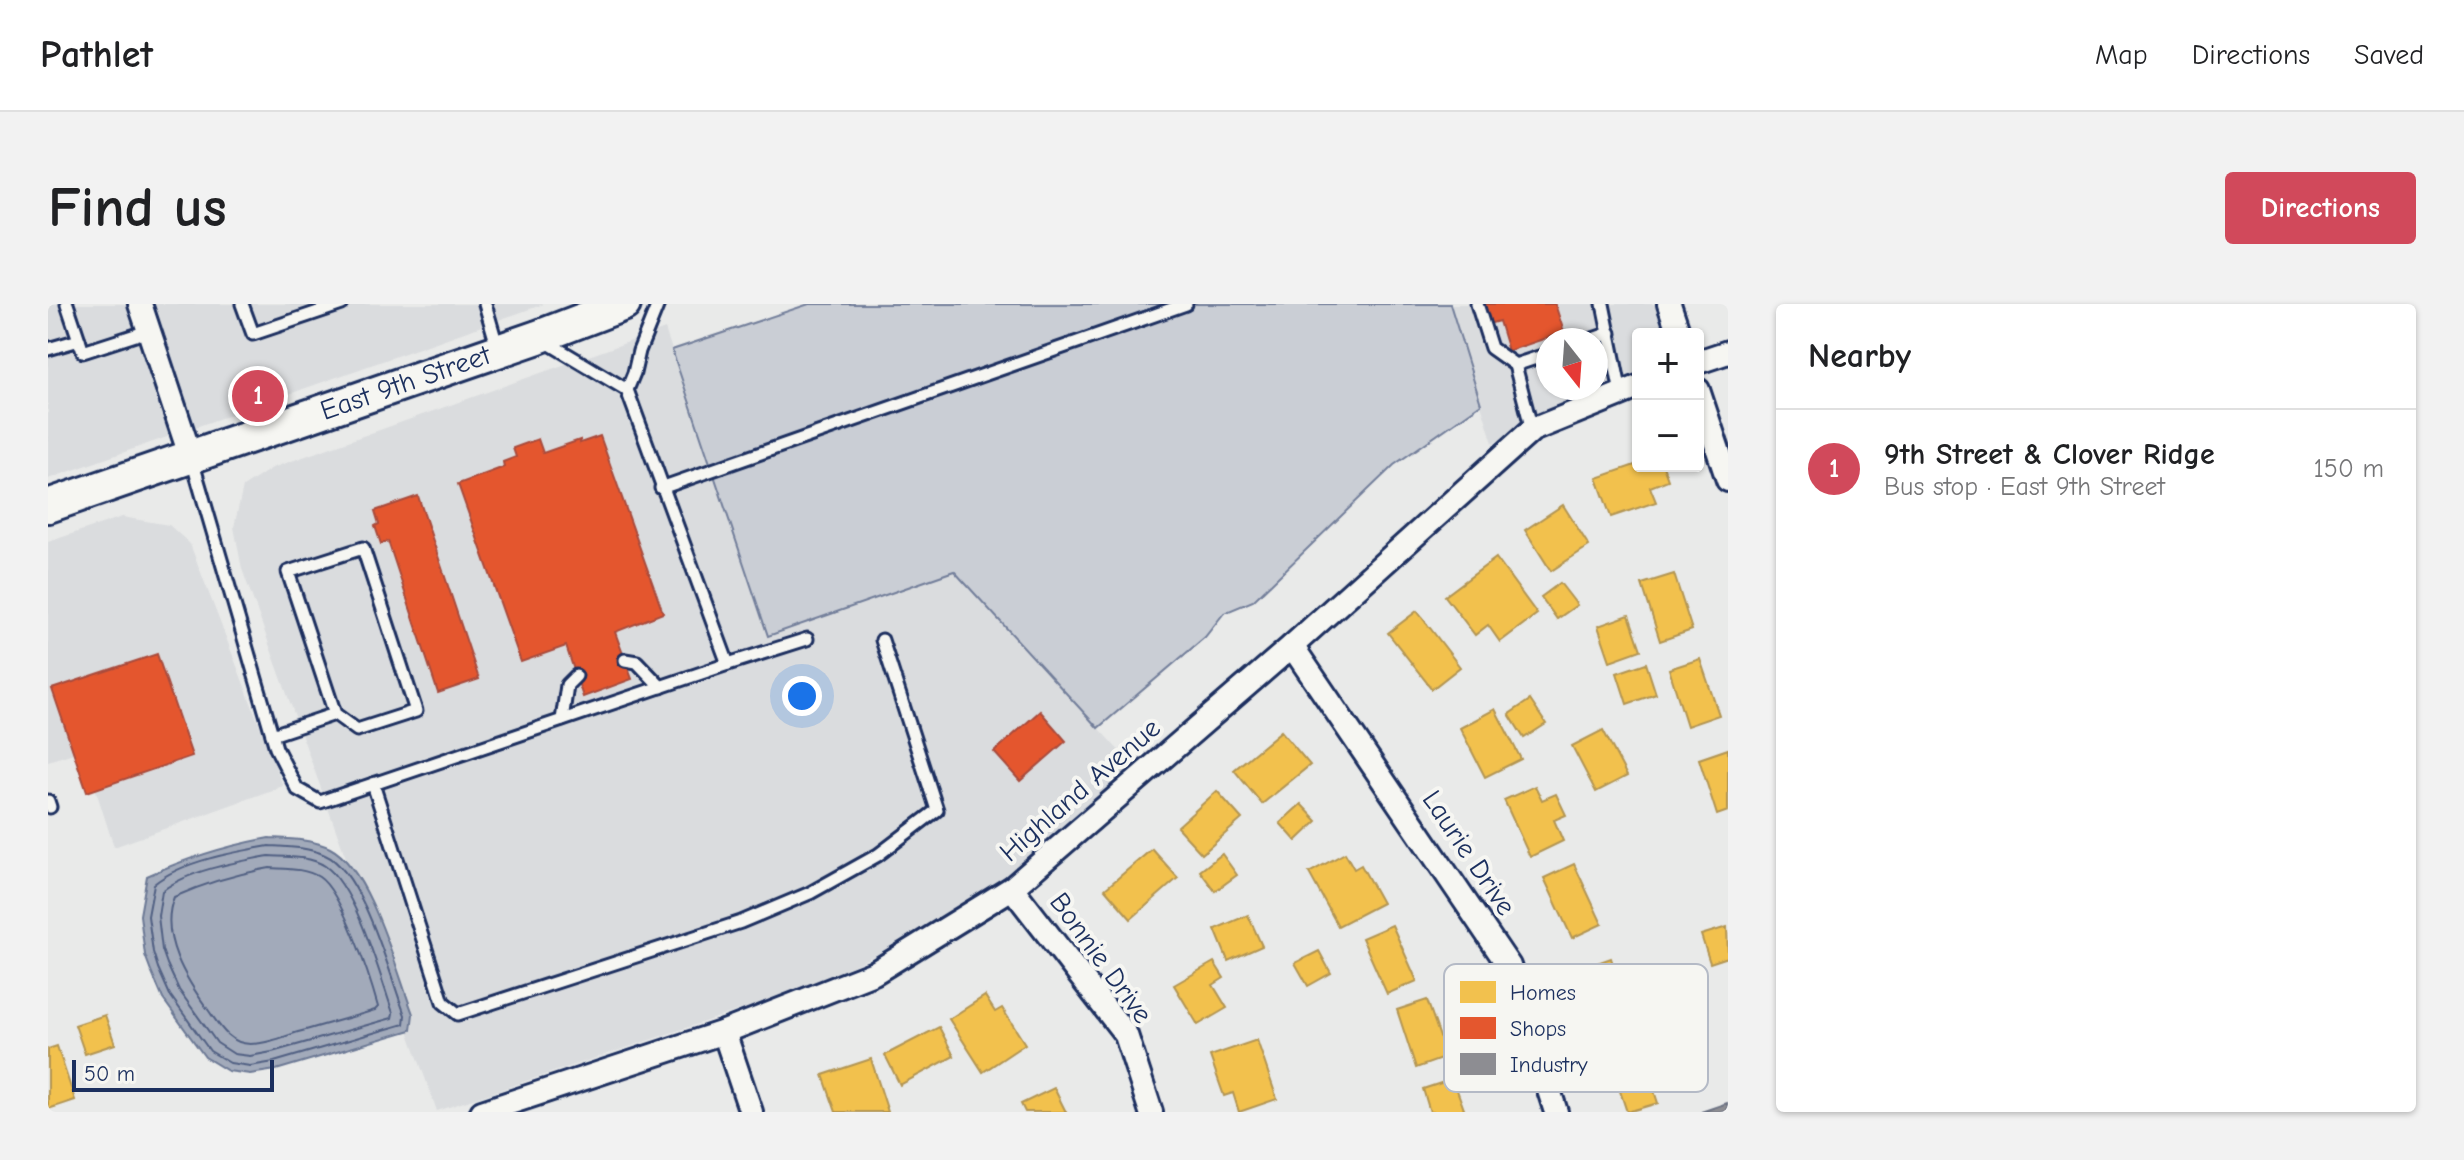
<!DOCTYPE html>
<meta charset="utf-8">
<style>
body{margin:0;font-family:"Comic Neue",sans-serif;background:#f2f2f2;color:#202124}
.controls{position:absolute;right:24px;top:24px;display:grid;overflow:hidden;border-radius:8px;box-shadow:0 2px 6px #0004}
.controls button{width:72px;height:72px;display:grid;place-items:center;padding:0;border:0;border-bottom:2px solid #e0e0e0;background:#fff;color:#202124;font:40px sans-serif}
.compass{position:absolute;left:1488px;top:24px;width:72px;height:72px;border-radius:50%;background:#fff;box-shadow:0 2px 6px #0004;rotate:163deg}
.scale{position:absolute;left:24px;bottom:20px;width:202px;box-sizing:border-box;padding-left:8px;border:4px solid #1b2f5e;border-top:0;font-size:22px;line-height:28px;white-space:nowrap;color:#1b2f5e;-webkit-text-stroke:6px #f6f6f2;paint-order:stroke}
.you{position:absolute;left:754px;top:392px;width:28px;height:28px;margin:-20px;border:6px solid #fff;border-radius:50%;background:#1a73e8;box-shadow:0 0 0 12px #1a73e833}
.badge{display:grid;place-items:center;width:52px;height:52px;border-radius:50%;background:#d1495b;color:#fff;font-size:26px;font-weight:700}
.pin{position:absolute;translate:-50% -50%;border:4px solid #fff;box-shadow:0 2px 8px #0006}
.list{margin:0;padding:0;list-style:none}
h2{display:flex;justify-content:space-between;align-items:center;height:104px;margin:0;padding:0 32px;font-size:34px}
h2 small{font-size:26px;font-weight:400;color:#757577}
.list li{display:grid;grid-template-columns:52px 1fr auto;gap:24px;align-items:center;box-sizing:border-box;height:120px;padding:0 32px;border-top:2px solid #e0e0e0}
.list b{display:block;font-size:30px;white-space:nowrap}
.list p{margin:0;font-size:26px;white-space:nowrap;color:#757577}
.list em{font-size:26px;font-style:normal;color:#757577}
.map{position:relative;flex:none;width:1680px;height:808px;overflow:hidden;border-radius:8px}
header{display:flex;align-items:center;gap:48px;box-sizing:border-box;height:112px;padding:0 40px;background:#fff;border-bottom:2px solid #e0e0e0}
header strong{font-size:38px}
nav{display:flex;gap:44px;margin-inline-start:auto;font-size:28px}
.intro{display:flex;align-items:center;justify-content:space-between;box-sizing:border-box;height:192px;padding:0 48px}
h1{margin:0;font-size:56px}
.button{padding:20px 36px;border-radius:8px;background:#d1495b;color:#fff;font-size:28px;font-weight:700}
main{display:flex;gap:48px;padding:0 48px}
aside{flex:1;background:#fff;border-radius:8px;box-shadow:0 2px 6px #0004}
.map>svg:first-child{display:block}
.built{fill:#dadcde;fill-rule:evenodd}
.green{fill:#caced5;stroke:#727e9a;stroke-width:2}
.water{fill:#a2aaba;stroke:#6c7995;stroke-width:2}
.homes{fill:#f2c14e;stroke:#b29553;stroke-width:2}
.shops{fill:#e4572e;stroke:#a84b3c;stroke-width:2}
.industry{fill:#8d8d92;stroke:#6b7182;stroke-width:2}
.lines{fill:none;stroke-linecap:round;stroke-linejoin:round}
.shore{stroke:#516083;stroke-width:2}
.service-casing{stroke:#1b2f5e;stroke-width:17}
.minor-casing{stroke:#1b2f5e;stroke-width:28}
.secondary-casing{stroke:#1b2f5e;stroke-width:38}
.service{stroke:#f6f6f2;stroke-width:11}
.minor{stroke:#f6f6f2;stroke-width:22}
.secondary{stroke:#f6f6f2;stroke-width:32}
.labels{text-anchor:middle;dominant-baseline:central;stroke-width:8;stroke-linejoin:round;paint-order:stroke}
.street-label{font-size:28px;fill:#1b2f5e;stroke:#f6f6f2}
.key{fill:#f6f6f2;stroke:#b4bac6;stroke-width:2}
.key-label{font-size:22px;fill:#1b2f5e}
</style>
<header>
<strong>Pathlet</strong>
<nav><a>Map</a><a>Directions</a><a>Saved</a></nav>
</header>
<div class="intro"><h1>Find us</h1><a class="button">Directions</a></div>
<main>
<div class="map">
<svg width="1680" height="808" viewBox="0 0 1680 808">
<rect width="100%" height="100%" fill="#e9eae9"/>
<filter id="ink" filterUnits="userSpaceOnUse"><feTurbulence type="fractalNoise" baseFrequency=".0125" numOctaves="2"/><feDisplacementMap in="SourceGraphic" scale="16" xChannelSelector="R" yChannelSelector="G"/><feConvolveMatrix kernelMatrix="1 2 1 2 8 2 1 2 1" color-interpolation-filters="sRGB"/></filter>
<g filter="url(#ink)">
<!-- built -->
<g class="built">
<polygon points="0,0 496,0 0,175"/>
<path d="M1402,0H1611L1621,30H1590V75L1445,139ZM1500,36H1548V84H1500Z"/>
<polygon points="617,25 720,332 906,267 1086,463 947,581 831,649 761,683 389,807 194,265 186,223 195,183 224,164"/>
<polygon points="74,213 121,221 142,240 235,482 66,543 35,446 0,457 0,238"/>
</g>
<!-- green -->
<polygon class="green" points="761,0 1402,0 1433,100 1346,161 1205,297 1176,309 1157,333 1050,424 906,267 720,332 624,46"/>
<!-- water -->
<path class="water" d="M221,534C240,535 264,535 282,544C322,564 349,668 365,710L363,726L228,766L202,770L180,767L157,753L115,695L103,667L97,651L92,611L99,572C139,554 178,542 221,534Z"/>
<!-- homes -->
<g class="homes">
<polygon points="1590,160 1590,162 1615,162 1620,176 1602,183 1608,198 1563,213 1549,174"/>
<polygon points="1515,201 1541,242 1503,267 1477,226"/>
<polygon points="1448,254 1489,310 1452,338 1440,321 1427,331 1397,292"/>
<polygon points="1626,270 1644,326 1612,337 1594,280"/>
<polygon points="1512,279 1529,301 1509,315 1493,293"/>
<polygon points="1369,307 1412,363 1384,385 1340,329"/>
<polygon points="1581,311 1593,346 1562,357 1550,322"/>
<polygon points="1652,355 1671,411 1639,422 1621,365"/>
<polygon points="1598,359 1608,390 1579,400 1569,369"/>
<polygon points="1482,396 1498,420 1476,434 1461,410"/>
<polygon points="1447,405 1473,455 1437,473 1412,424"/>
<polygon points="1555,426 1579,472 1548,488 1524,442"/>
<polygon points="1233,427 1262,461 1214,500 1186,466"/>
<polygon points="1680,445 1680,507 1669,511 1651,455"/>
<polygon points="1487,482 1494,496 1508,490 1518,511 1506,516 1515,537 1482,553 1456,496"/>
<polygon points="1169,487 1194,515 1154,550 1129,523"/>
<polygon points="1253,500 1269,517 1248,537 1232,519"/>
<polygon points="1104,545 1130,574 1083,615 1057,585"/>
<polygon points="1297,549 1306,565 1313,561 1334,599 1290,622 1261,569"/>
<polygon points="1174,550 1189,571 1167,587 1152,567"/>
<polygon points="1526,560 1554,620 1524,634 1496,574"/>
<polygon points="1200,611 1214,642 1180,657 1167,625"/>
<polygon points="1344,621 1369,677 1339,690 1314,634"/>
<polygon points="1679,623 1680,653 1662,659 1653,631"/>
<polygon points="1271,647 1283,669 1260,682 1247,659"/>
<polygon points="1563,654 1582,712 1552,723 1532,665"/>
<polygon points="1166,658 1176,674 1165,681 1179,704 1150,721 1126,681"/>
<polygon points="937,692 947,708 954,704 977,740 935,768 901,715"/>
<polygon points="1379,696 1399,753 1368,764 1349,706"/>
<polygon points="57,711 67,740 37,750 27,721"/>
<polygon points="891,723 906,752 852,781 837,751"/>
<polygon points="1209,736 1229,795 1191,808 1185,789 1176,792 1162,752"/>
<polygon points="1591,741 1610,799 1579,808 1560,751"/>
<polygon points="9,742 27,796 0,805 0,745"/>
<polygon points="823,755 840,808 788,808 775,771"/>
<polygon points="1405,775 1417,808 1382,808 1375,785"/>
<polygon points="1006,784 1018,808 977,808 973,800"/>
</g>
<!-- shops -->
<g class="shops">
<polygon points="1433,0 1507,0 1516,28 1460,47 1451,17 1440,20"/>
<polygon points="552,132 615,309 567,328 584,375 535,393 518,342 473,358 410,180 456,163 455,158 468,153 465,144 490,135 495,149 532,136 532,139"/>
<polygon points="370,192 431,375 390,389 340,237 333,240 327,222 331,220 327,207"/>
<polygon points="109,350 144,452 39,488 4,385"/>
<polygon points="992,407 1018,437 972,477 946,448"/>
</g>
<!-- industry -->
<polygon class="industry" points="1679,799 1680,808 1653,808"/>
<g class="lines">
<!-- shore -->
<g class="shore">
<path d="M221,542C240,543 260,543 277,551C315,567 342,672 357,711L356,720L226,758L202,762L182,759L162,747L122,691L110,664L105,648L100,612L106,580C134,557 186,548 221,542Z"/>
<path d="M221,552C239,553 262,552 277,562C308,583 332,672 345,709L344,714L224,748L202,752L186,750L169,739L131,686L119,660L114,646L110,612L114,587C141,566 188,558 221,552Z"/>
<path d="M222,564C237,565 257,564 271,573C294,588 322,674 330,703L327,706C301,714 275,721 250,728C235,733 218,740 202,740C181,740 171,721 161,707C139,677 110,632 126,593C157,579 188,570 222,564Z"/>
</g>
<defs>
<g id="service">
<polyline points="19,0 35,48 100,27"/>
<polyline points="194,0 205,30 294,0"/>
<polyline points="437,0 450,45"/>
<polyline points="1429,0 1443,44 1467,61"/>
<polyline points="1555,0 1573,89"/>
<polyline points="1542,36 1562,29"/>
<polyline points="0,45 31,36"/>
<polyline points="579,86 586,69 591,47 610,0"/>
<polyline points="1484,126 1467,61 1500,50"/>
<polyline points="144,156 228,444 249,485 272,498 680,360 579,86 497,37"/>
<polyline points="613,184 1138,0"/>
<polyline points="577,356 589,358 613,383"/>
<polyline points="680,360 759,335"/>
<polyline points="514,416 519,381 528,372"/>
<polyline points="224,431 287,410 240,268 315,244 368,407 309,426 287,410"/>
<polyline points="325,480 395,698 410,710 693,618 762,589 830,551 889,506 834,336"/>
<polyline points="0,497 2,503"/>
</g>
<g id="minor">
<polyline points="92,0 143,154"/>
<polyline points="1621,0 1631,30"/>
<polyline points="1650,58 1680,48"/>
<polyline points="1650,86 1680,176"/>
<polyline points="1244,342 1461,662 1508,808"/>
<polyline points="964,584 1078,731 1103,808"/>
<polyline points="676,728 703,808"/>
<polyline points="434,808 676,728 826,669 964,584 1244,342 1484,126 1590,83"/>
</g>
<g id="secondary">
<path id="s1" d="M0,202L490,33L576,0"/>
</g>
</defs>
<!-- service casing -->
<use href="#service" class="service-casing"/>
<!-- minor casing -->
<use href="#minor" class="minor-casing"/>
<!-- secondary casing -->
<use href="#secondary" class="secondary-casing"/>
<!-- service -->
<use href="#service" class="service"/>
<!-- minor -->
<use href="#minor" class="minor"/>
<!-- secondary -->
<use href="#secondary" class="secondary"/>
</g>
</g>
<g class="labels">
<!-- street labels -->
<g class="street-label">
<text stroke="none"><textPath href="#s1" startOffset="378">East 9th Street</textPath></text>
<text transform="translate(1032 486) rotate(-41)">Highland Avenue</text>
<text transform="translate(1421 549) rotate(56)">Laurie Drive</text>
<text transform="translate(1053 654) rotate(54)">Bonnie Drive</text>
</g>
</g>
<!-- legend -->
<rect x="1396" y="660" width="264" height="128" rx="12" class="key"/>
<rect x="1412" y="677" width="36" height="22" fill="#f2c14e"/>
<rect x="1412" y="713" width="36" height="22" fill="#e4572e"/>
<rect x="1412" y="749" width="36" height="22" fill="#8d8d92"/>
<g class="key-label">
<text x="1462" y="696">Homes</text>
<text x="1462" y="732">Shops</text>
<text x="1462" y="768">Industry</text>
</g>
</svg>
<div class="controls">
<button>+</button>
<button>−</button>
</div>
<svg class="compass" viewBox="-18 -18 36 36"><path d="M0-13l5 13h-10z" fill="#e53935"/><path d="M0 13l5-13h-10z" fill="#757577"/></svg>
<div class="scale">50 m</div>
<div class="you"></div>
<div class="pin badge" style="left:210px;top:92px">1</div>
</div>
<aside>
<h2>Nearby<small></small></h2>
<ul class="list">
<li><span class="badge">1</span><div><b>9th Street &amp; Clover Ridge</b><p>Bus stop · East 9th Street</p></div><em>150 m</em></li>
</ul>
</aside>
</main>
